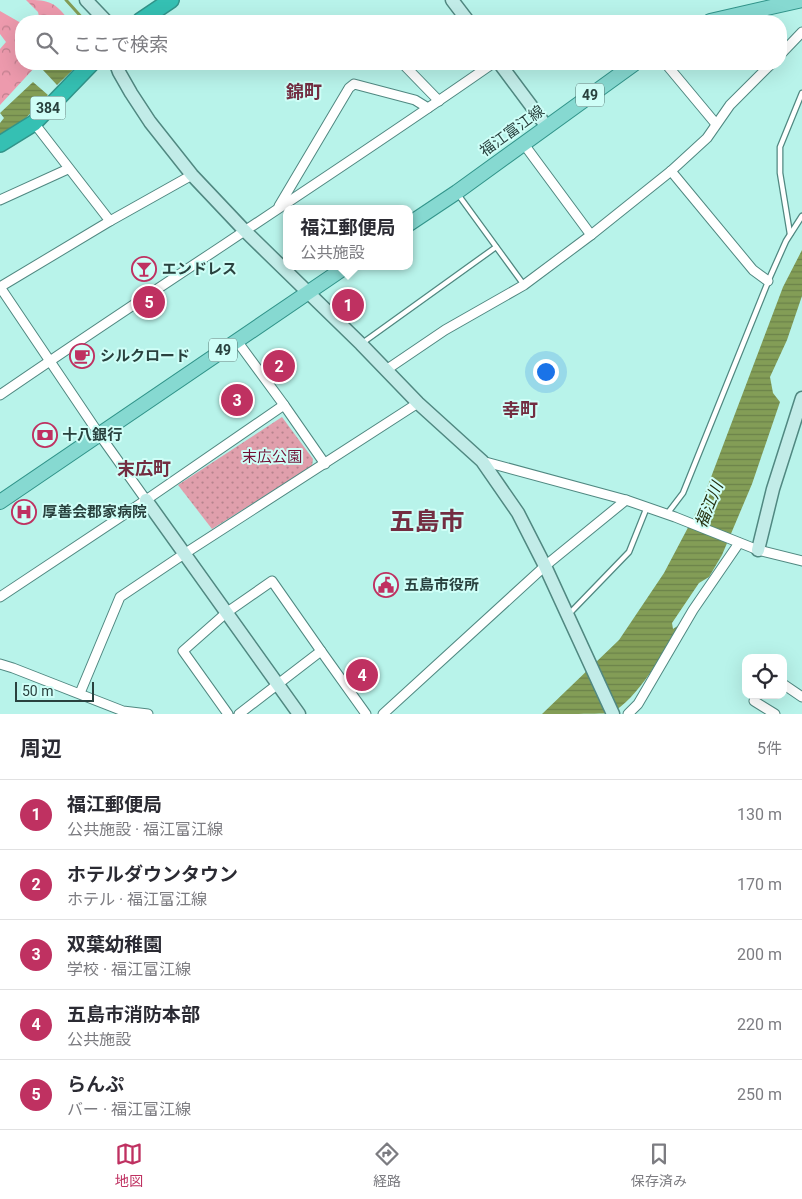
<!DOCTYPE html>
<html lang="ja">
<meta charset="utf-8">
<style>
body{margin:0;font-family:Roboto,"Noto Sans JP",sans-serif;background:#f7f7f7;color:#2b2b33}
.controls{position:absolute;right:15px;bottom:15px;display:grid;overflow:hidden;border-radius:10px;box-shadow:0 5px 20px #0002}
.controls button{width:45px;height:45px;display:grid;place-items:center;padding:0;border:0;border-bottom:1px solid #e1e1e2;background:#fff;color:#2b2b33;font:25px sans-serif}
.scale{position:absolute;left:15px;bottom:12px;width:79px;box-sizing:border-box;padding-left:5px;border:2px solid #29413e;border-top:0;font-size:14px;line-height:18px;white-space:nowrap;color:#29413e;-webkit-text-stroke:4px #cffef7;paint-order:stroke}
.you{position:absolute;left:545px;top:371px;width:18px;height:18px;margin:-12px;border:4px solid #fff;border-radius:50%;background:#1a73e8;box-shadow:0 0 0 8px #1a73e833}
.badge{display:grid;place-items:center;width:32px;height:32px;border-radius:50%;background:#bf3161;color:#fff;font-size:16px;font-weight:700}
.pin{position:absolute;translate:-50% -50%;border:2px solid #fff;box-shadow:0 1px 5px #0006}
.popup{position:absolute;left:283px;top:205px;width:130px;height:65px;box-sizing:border-box;display:grid;place-content:center;border-radius:10px;background:#fff;filter:drop-shadow(0 1px 4px #0005);font-size:16px;white-space:nowrap;color:#7c7c81}
.popup b{font-size:19px;color:#2b2b33}
.popup::after{content:'';position:absolute;left:50%;top:100%;margin-left:-10px;border:10px solid transparent;border-top-color:#fff}
.list{margin:0;padding:0;list-style:none}
h2{display:flex;justify-content:space-between;align-items:center;height:65px;margin:0;padding:0 20px;font-size:21px}
h2 small{font-size:16px;font-weight:400;color:#7c7c81}
.list li{display:grid;grid-template-columns:32px 1fr auto;gap:15px;align-items:center;box-sizing:border-box;height:70px;padding:0 20px;border-top:1px solid #e1e1e2}
.list b{display:block;font-size:19px;white-space:nowrap}
.list p{margin:0;font-size:16px;white-space:nowrap;color:#7c7c81}
.list em{font-size:16px;font-style:normal;color:#7c7c81}
.icon{flex:none;width:28px;height:28px;fill:none;stroke:currentColor;stroke-width:2;stroke-linecap:round;stroke-linejoin:round}
.map{position:relative;flex:none;width:802px;height:714px;overflow:hidden}
.search{position:absolute;background:#fff;box-shadow:0 5px 20px #0002;left:15px;right:15px;top:15px;height:55px;display:flex;align-items:center;gap:12px;box-sizing:border-box;padding:0 18px;border-radius:20px;color:#7c7c81;font-size:19px}
.sheet{height:415px;background:#fff}
nav{display:flex;justify-content:space-around;align-items:center;box-sizing:border-box;height:70px;border-top:1px solid #e1e1e2;background:#fff;font-size:14px;color:#7c7c81}
nav a{display:grid;justify-items:center;gap:2px}
nav .on{color:#bf3161}
.map>svg:first-child{display:block}
.forest{fill:url(#forest-crowns)}
.park{fill:url(#park-dots)}
.water{fill:url(#water-rules)}
.lines{fill:none;stroke-linecap:round;stroke-linejoin:round}
.stream{stroke:#839d56;stroke-width:3}
.lane-casing{stroke:#508881;stroke-width:7}
.street-casing{stroke:#508881;stroke-width:11}
.secondary-casing{stroke:#508881;stroke-width:15}
.primary-casing{stroke:#31948a;stroke-width:16}
.highway-casing{stroke:#31948a;stroke-width:18}
.lane{stroke:#fff;stroke-width:4.5}
.street{stroke:#fff;stroke-width:9}
.secondary{stroke:#c2ece8;stroke-width:12}
.primary{stroke:#86d9d1;stroke-width:14}
.highway{stroke:#35c0b3;stroke-width:15}
.labels{text-anchor:middle;dominant-baseline:central;stroke-width:4;stroke-linejoin:round;paint-order:stroke}
.shield{fill:#cffef7;stroke:#5b7a76;stroke-width:1}
.shield-label{font-size:14px;font-weight:bold;fill:#29413e}
.street-label{font-size:15px;fill:#29413e;stroke:#cffef7}
.poi-label{font-size:15px;font-weight:bold;fill:#29413e;stroke:#cffef7;text-anchor:start}
.park-label{font-size:15px;fill:#711034;stroke:#cffef7}
.water-label{font-size:16px;font-style:italic;fill:#232e0e;stroke:#cffef7}
.quarter-label{font-size:18px;font-weight:bold;fill:#732d41;stroke:#cffef7}
.town-label{font-size:25px;font-weight:bold;fill:#732d41;stroke:#cffef7}
</style>
<div class="map">
<svg width="802" height="714" viewBox="0 0 802 714">
<defs>
<pattern id="forest-crowns" width="20" height="18" patternUnits="userSpaceOnUse" patternTransform="scale(1.25)"><rect width="20" height="18" fill="#ed9aad"/><path d="M2 6a3 3 0 1 1 6 0M12 15a3 3 0 1 1 6 0" fill="none" stroke="#c07f8e"/></pattern>
<pattern id="park-dots" width="8" height="8" patternUnits="userSpaceOnUse" patternTransform="scale(1.25)"><rect width="8" height="8" fill="#e09fac"/><path d="M2 2h.1M6 6h.1" fill="none" stroke="#b6838d" stroke-width="1.8" stroke-linecap="round"/></pattern>
<pattern id="water-rules" width="6" height="5" patternUnits="userSpaceOnUse" patternTransform="scale(1.25)"><rect width="6" height="5" fill="#839d56"/><path d="M0 2.5h6" fill="none" stroke="#6b8249"/></pattern>
</defs>
<rect width="100%" height="100%" fill="#b8f3ea"/>
<!-- forest -->
<g class="forest">
<path d="M26,0C51,0 54,2 70,21H40L38,12Z"/>
<polygon points="0,11 21,23 21,64 35,64 36,66 0,105 0,49 6,42 0,34"/>
</g>
<!-- park -->
<polygon class="park" points="282,417 313,459 312,466 212,529 178,485"/>
<!-- water -->
<g class="water">
<polygon points="46,64 79,64 57,85 42,69"/>
<polygon points="33,82 48,95 18,126 0,135 0,123 4,118 0,113"/>
<path d="M802,250V296L787,340L770,377L773,393L780,402L752,484L722,555L709,577L699,583L672,623L673,629L679,625C665,651 637,700 611,713C605,714 553,714 542,714L619,640L664,573L702,501L783,287Z"/>
</g>
<g class="lines">
<!-- stream -->
<polyline class="stream" points="66,0 85,21"/>
<defs>
<g id="lane">
<polyline points="457,193 524,285"/>
<polyline points="790,234 780,173 780,147 802,93"/>
<polyline points="361,344 496,247"/>
<polyline points="667,514 683,493 770,277 786,241 802,216"/>
<polyline points="570,613 629,552 647,507"/>
</g>
<g id="street">
<polyline points="781,54 802,32"/>
<polyline points="403,64 439,101"/>
<polyline points="666,64 716,124"/>
<polyline points="34,123 110,221"/>
<polyline points="523,143 591,235"/>
<polyline points="671,171 753,270 768,281"/>
<polyline points="0,200 68,169"/>
<polyline points="279,206 349,88 354,84 415,100 428,108"/>
<polyline points="237,341 284,405 325,464"/>
<polyline points="386,370 445,330 524,285 591,235 671,171 707,138 730,105 771,64"/>
<path d="M0,395C163,283 330,177 492,64"/>
<polyline points="482,461 626,500 675,517 758,550 802,561"/>
<polyline points="146,500 99,434 0,287 110,221 192,175"/>
<polyline points="0,597 146,500 284,405"/>
<polyline points="321,651 366,714"/>
<polyline points="0,664 13,668 123,711 148,714"/>
<polyline points="783,684 802,697"/>
<polyline points="80,693 120,597 184,554 418,403"/>
<polyline points="754,701 775,714"/>
<polyline points="228,714 183,651 226,613 272,581 321,651 239,714"/>
<polyline points="383,714 545,566 626,500"/>
<polyline points="628,714 638,704 693,610 739,543"/>
</g>
<g id="secondary">
<polyline points="86,0 106,21"/>
<polyline points="452,0 468,21"/>
<polyline points="116,64 119,72 131,93 150,122 192,175 244,230 361,344 418,403 482,461 518,513 545,566 613,714"/>
<polyline points="500,64 547,127"/>
<polyline points="146,500 299,714"/>
<polyline points="758,550 773,489 802,398"/>
</g>
<g id="primary">
<polyline points="710,21 802,0"/>
<polyline points="409,224 457,192 634,64"/>
<polyline points="0,502 347,266"/>
</g>
<g id="highway">
<polyline points="140,21 171,0"/>
<polyline points="0,144 34,123 91,64"/>
</g>
</defs>
<!-- lane casing -->
<use href="#lane" class="lane-casing"/>
<!-- street casing -->
<use href="#street" class="street-casing"/>
<!-- secondary casing -->
<use href="#secondary" class="secondary-casing"/>
<!-- primary casing -->
<use href="#primary" class="primary-casing"/>
<!-- highway casing -->
<use href="#highway" class="highway-casing"/>
<!-- lane -->
<use href="#lane" class="lane"/>
<!-- street -->
<use href="#street" class="street"/>
<!-- secondary -->
<use href="#secondary" class="secondary"/>
<!-- primary -->
<use href="#primary" class="primary"/>
<!-- highway -->
<use href="#highway" class="highway"/>
</g>
<!-- icons -->
<defs>
<symbol id="bar-ring" viewBox="-11 -11 22 22"><circle r="9.5" fill="#cffef7" stroke="#bf3161" stroke-width="1.5"/><path d="M-6-5H6L.8 .8V4.5H3.5V6h-7V4.5H-.8V.8Z" fill="#bf3161"/></symbol>
<symbol id="cafe-ring" viewBox="-11 -11 22 22"><circle r="9.5" fill="#cffef7" stroke="#bf3161" stroke-width="1.5"/><path d="M-5.5-4.5H6V0H3Q3 3.5 0 3.5H-2.5Q-5.5 3.5-5.5 0ZM3-3.2v2h1.7v-2ZM-6 4.5H4V6H-6Z" fill="#bf3161"/></symbol>
<symbol id="bank-ring" viewBox="-11 -11 22 22"><circle r="9.5" fill="#cffef7" stroke="#bf3161" stroke-width="1.5"/><path d="M-6-4H6V4H-6ZM0-2.3a2.3 2.3 0 1 0 0 4.6a2.3 2.3 0 1 0 0-4.6Z" fill="#bf3161"/></symbol>
<symbol id="hospital-ring" viewBox="-11 -11 22 22"><circle r="9.5" fill="#cffef7" stroke="#bf3161" stroke-width="1.5"/><path d="M-5-5h3v3.5h4V-5h3V5h-3V1.5h-4V5h-3Z" fill="#bf3161"/></symbol>
<symbol id="civic-ring" viewBox="-11 -11 22 22"><circle r="9.5" fill="#cffef7" stroke="#bf3161" stroke-width="1.5"/><path d="M-.6-6.5H3V-4.5H.6V-3L4-1V1h2V6H-6V1h2V-1L-.6-3ZM-1.2 2.5V6h2.4V2.5Z" fill="#bf3161"/></symbol>
</defs>
<g fill-rule="evenodd">
<use href="#bar-ring" x="130" y="255" width="28" height="28"/>
<use href="#cafe-ring" x="68" y="342" width="28" height="28"/>
<use href="#bank-ring" x="31" y="421" width="28" height="28"/>
<use href="#hospital-ring" x="10" y="498" width="28" height="28"/>
<use href="#civic-ring" x="372" y="571" width="28" height="28"/>
</g>
<g class="labels">
<!-- shield labels -->
<g class="shield">
<rect x="576" y="83.5" width="28" height="23" rx="4"/>
<rect x="30.5" y="96.5" width="35" height="23" rx="4"/>
<rect x="209" y="338.5" width="28" height="23" rx="4"/>
</g>
<g class="shield-label">
<text x="590" y="95">49</text>
<text x="48" y="108">384</text>
<text x="223" y="350">49</text>
</g>
<!-- street labels -->
<g class="street-label">
<text transform="translate(512 131) rotate(-36)">福江富江線</text>
</g>
<!-- poi labels -->
<g class="poi-label">
<text x="162" y="269">エンドレス</text>
<text x="100" y="356">シルクロード</text>
<text x="62" y="435">十八銀行</text>
<text x="42" y="512">厚善会郡家病院</text>
<text x="404" y="585">五島市役所</text>
</g>
<!-- park labels -->
<g class="park-label">
<text x="272" y="457">末広公園</text>
</g>
<!-- water labels -->
<g class="water-label">
<text transform="translate(709 505) rotate(-68)">福江川</text>
</g>
<!-- quarter labels -->
<g class="quarter-label">
<text x="304" y="91">錦町</text>
<text x="520" y="409">幸町</text>
<text x="144" y="468">末広町</text>
</g>
<!-- town labels -->
<g class="town-label">
<text x="427" y="521">五島市</text>
</g>
</g>
</svg>
<div class="controls">
<button><svg class="icon" aria-label="locate" viewBox="0 0 24 24"><circle cx="12" cy="12" r="6"/><path d="M12 2v4M12 18v4M2 12h4M18 12h4"/></svg></button>
</div>
<div class="scale">50 m</div>
<div class="you"></div>
<div class="pin badge" style="left:348px;top:305px">1</div>
<div class="popup"><b>福江郵便局</b>公共施設</div>
<div class="pin badge" style="left:279px;top:366px">2</div>
<div class="pin badge" style="left:237px;top:400px">3</div>
<div class="pin badge" style="left:362px;top:675px">4</div>
<div class="pin badge" style="left:149px;top:302px">5</div>
<div class="search"><svg class="icon" aria-label="search" viewBox="0 0 24 24"><circle cx="10" cy="10" r="6"/><path d="M15 15l6 6"/></svg>ここで検索</div>
</div>
<section class="sheet">
<h2>周辺<small>5件</small></h2>
<ul class="list">
<li><span class="badge">1</span><div><b>福江郵便局</b><p>公共施設 · 福江富江線</p></div><em>130 m</em></li>
<li><span class="badge">2</span><div><b>ホテルダウンタウン</b><p>ホテル · 福江富江線</p></div><em>170 m</em></li>
<li><span class="badge">3</span><div><b>双葉幼稚園</b><p>学校 · 福江富江線</p></div><em>200 m</em></li>
<li><span class="badge">4</span><div><b>五島市消防本部</b><p>公共施設</p></div><em>220 m</em></li>
<li><span class="badge">5</span><div><b>らんぷ</b><p>バー · 福江富江線</p></div><em>250 m</em></li>
</ul>
</section>
<nav>
<a class="on"><svg class="icon" aria-label="map" viewBox="0 0 24 24"><path d="M3 6l6-2 6 2 6-2v14l-6 2-6-2-6 2zM9 4v14M15 6v14"/></svg>地図</a>
<a><svg class="icon" aria-label="directions" viewBox="0 0 24 24"><path d="M12 3l9 9-9 9-9-9zM9 14v-3h6M13 9l2 2-2 2"/></svg>経路</a>
<a><svg class="icon" aria-label="saved" viewBox="0 0 24 24"><path d="M7 4h10v16l-5-4-5 4z"/></svg>保存済み</a>
</nav>
